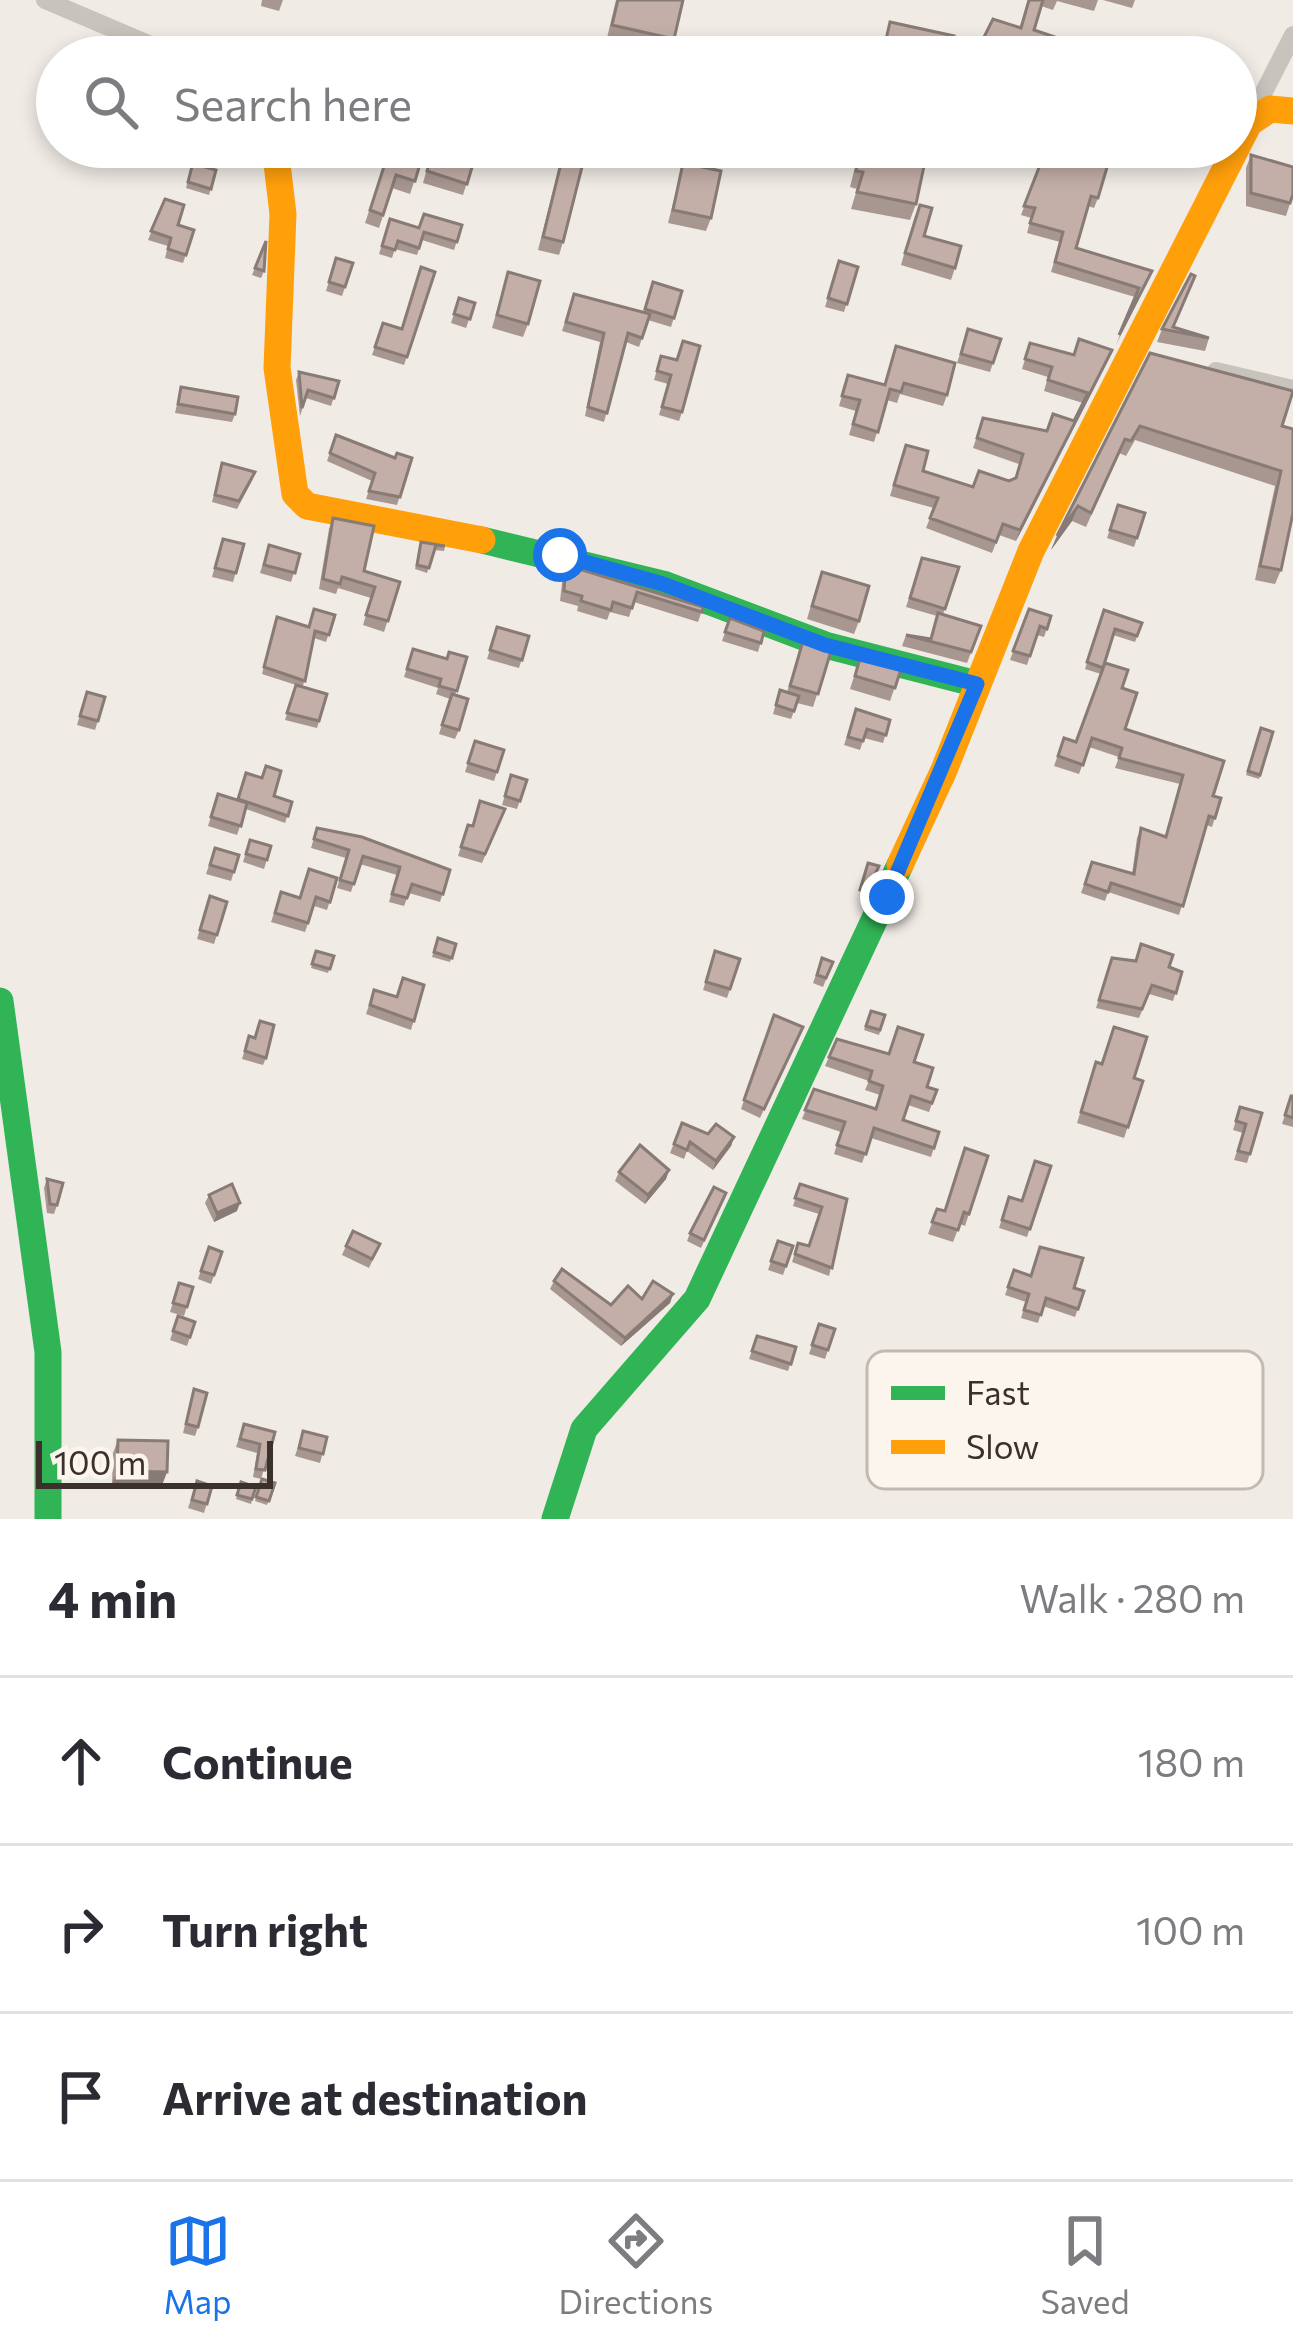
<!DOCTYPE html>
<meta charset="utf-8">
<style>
body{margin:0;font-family:Commissioner,sans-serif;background:#f2f2f3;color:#2b2b33}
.scale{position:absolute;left:36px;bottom:30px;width:237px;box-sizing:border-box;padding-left:12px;border:6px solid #3b302b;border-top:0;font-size:33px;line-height:42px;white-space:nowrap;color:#3b302b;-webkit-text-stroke:9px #fbf5ee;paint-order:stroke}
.stop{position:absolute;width:36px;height:36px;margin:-27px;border:9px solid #1a73e8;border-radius:50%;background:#fff}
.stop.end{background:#1a73e8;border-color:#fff;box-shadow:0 3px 12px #0008}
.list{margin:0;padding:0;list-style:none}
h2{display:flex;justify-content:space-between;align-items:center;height:156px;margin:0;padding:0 48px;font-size:51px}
h2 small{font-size:39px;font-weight:400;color:#7c7c81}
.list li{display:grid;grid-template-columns:78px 1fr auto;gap:36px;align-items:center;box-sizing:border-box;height:168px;padding:0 48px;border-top:3px solid #e1e1e2}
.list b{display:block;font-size:45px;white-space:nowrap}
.list em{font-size:39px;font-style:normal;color:#7c7c81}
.icon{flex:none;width:66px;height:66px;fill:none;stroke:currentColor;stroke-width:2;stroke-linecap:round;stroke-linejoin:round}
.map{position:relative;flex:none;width:1293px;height:1519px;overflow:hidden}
.search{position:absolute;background:#fff;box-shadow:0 6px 18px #0003;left:36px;right:36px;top:36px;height:132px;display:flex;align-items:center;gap:30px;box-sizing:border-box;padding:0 42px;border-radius:66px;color:#7c7c81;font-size:45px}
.sheet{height:660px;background:#fff}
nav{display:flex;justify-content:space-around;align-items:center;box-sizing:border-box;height:168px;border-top:3px solid #e1e1e2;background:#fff;font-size:33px;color:#7c7c81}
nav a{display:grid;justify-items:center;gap:6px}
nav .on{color:#1a73e8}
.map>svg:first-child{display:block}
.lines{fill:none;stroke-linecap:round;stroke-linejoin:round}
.street{stroke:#c9c3be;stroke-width:18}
.fast{stroke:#30b455;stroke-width:27}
.slow{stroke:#ff9f0a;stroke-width:27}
.wall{fill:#a89690}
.shaded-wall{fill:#887a75}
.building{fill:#c3afa7;stroke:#887a75;stroke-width:3}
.route{stroke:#1a73e8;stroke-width:15}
.key{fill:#fbf5ee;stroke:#c1bab4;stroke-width:3}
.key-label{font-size:33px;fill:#3b302b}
</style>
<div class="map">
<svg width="1293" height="1519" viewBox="0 0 1293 1519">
<rect width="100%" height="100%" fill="#f0ebe5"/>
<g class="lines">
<!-- street -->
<g class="street">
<polyline points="45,0 179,57"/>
<polyline points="1249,121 1293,35"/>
<polyline points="1216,371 1293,389"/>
</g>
<!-- fast -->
<g class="fast">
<polyline points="482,540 663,584 825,645 977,684"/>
<polyline points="0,1001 48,1352 48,1519"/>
<polyline points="555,1519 584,1429 697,1299 900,865"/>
</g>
<!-- slow -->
<g class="slow">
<polyline points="275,147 283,214 277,368 295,494 307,506 482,540"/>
<polyline points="900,865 944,770 1031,551 1249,123 1270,109 1293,111"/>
</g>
</g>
<!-- wall -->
<g class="wall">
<polygon points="262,0 283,0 279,11 261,6"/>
<polygon points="616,0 683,0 667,56 606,42"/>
<polygon points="1028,0 1098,0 1094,11 1057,1 1053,10 1041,6 1034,30 1114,57 974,57 993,19 1020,27"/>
<polygon points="1103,0 1135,0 1132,8"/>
<polygon points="196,147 205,167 216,170 209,195 186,188"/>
<polygon points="433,147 478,147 463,195 423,183"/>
<polygon points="564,147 563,242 559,255 538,250"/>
<polygon points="860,147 928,147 916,204 910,220 851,209 857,189 850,187"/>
<polygon points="1021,147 1113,147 1098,198 1094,208 1088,206 1076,248 1148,281 1116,345 1135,297 1051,272 1060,242 1027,233 1031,218 1021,215 1044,154"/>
<polygon points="388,154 420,164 410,194 392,188 379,228 365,223"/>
<polygon points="1251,155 1293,194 1286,216 1246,206 1246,168"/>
<polygon points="683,163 711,218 706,231 668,223"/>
<polygon points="165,199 178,225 194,230 183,263 165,258 168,246 148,240"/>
<polygon points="915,216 924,236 955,268 951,280 901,265"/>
<polygon points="390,219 419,228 462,225 454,250 422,240 417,255 395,249 392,258 379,254"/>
<polygon points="266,241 264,271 261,278 252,275"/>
<polygon points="336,258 353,263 342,296 326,291"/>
<polygon points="839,261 858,267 844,312 825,307"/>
<polygon points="435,272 404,365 372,355 383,323 401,329"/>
<polygon points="508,272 528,324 523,337 492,328"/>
<polygon points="653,282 682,291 671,327 648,320 639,347 626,342 604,422 585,416 600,342 562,331 574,294 643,312"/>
<polygon points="459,298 475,303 466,328 451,323"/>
<polygon points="1174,327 1209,338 1205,351 1157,342 1162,329"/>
<polygon points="968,329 1001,339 990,372 957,363"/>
<polygon points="1030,343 1074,355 1112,350 1016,541 999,535 992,553 926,528 934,508 890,496 902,455 923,471 973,487 1009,481 1015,478 1019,464 973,448 983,418 1047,431 1074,421 1083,403 1044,391 1048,377 1022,369"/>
<polygon points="896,346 947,395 943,406 900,394 897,403 887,400 874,442 849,435 856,411 839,406 848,375 884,385"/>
<polygon points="1150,353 1282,426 1281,570 1275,584 1255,580 1275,486 1135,440 1126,456 1119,453 1086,527 1072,521 1051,550 1057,536"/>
<polygon points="661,356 677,360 682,412 679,421 659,415 668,384 654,380"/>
<polygon points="299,372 339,381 331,406 306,398 300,416 296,380"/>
<polygon points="181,387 235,414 232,422 175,413"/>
<polygon points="336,435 395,458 412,458 397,505 366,499 372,481 327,461"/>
<polygon points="222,463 253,479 237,509 212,502"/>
<polygon points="1118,505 1145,513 1134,547 1107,538"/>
<polygon points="333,518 364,571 400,582 384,632 363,625 371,598 338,588 336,594 319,589 329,529"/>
<polygon points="244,544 233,582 212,577 220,547"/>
<polygon points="269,545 300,554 291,582 260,573"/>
<polygon points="420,546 445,546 444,551 434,550 427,573 415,569"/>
<polygon points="922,558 959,567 943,614 981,626 967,663 902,646 906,635 930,639 937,616 906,607"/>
<polygon points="566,565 703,607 698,622 634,602 629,617 610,612 607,620 577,611 578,606 560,601 563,574"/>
<polygon points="817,585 859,621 854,634 807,619"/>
<polygon points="1029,609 1051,616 1044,637 1037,635 1027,665 1010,660"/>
<polygon points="1104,610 1142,623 1135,642 1113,635 1101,674 1085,669"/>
<polygon points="335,615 326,642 314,638 303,686 327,694 317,728 285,720 296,685 262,674 275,624 308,627"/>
<polygon points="730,618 764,631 758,652 722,641"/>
<polygon points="497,627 529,636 519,668 487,659"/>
<polygon points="803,641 831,651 813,707 797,703 791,719 773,714 780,690 787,692"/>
<polygon points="413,649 447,659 467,657 455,695 459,730 455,739 439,734 450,699 436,694 438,688 404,677"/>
<polygon points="860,658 901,669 890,701 850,689"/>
<polygon points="1122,688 1125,729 1213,796 1221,798 1212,827 1206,825 1179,915 1108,892 1105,901 1081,893 1092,862 1132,874 1137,838 1141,828 1165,836 1180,784 1115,768 1119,757 1089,747 1079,774 1054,766 1064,738 1076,742"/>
<polygon points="87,692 105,697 95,730 77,725"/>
<polygon points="856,709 890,720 883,743 864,738 860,750 844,745"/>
<polygon points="1261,728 1273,732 1259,779 1246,775"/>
<polygon points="475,741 504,750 494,781 465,772"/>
<polygon points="511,775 527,780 517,809 502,805"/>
<polygon points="218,794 237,800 274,796 292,802 285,823 246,809 237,835 208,826"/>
<polygon points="505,809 482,863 458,856 468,825 472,826"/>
<polygon points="317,828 450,870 440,902 409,893 404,906 389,902 397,875 360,864 351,892 337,888 346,858 311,848"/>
<polygon points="250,840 271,846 264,869 243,862"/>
<polygon points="215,848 239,855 231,881 206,874"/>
<polygon points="337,878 327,910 314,906 305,932 271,922 281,892 300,897"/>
<polygon points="210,896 227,902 214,944 197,939"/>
<polygon points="438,938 456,944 450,962 432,957"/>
<polygon points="316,951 334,956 328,973 311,968"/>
<polygon points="715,951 740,959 727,998 703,990"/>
<polygon points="822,958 833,962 823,987 813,983"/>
<polygon points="1112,958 1169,967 1182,972 1173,1001 1149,994 1139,1018 1096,1008"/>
<polygon points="424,985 411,1030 366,1014 374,990 397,997"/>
<polygon points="871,1011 885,1015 879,1035 864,1030"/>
<polygon points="774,1015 803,1027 760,1118 741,1109"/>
<polygon points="249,1036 266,1058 263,1065 242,1059"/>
<polygon points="837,1039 914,1062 927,1087 937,1090 929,1112 908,1105 903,1120 939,1132 931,1157 871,1138 862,1163 834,1154 841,1132 802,1119 814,1089 875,1109 880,1095 865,1090 869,1081 825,1066"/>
<polygon points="1096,1062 1143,1081 1124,1138 1077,1123"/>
<polygon points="1291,1096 1293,1096 1293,1127 1282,1124"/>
<polygon points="1240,1107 1262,1113 1247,1163 1234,1160 1243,1133 1233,1130"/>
<polygon points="682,1123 708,1134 734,1137 731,1146 713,1170 687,1151 684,1159 670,1153"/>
<polygon points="988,1156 965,1226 960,1224 953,1242 928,1234 937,1209 944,1211"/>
<polygon points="1051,1166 1027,1237 999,1228 1009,1197 1022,1201"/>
<polygon points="669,1170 666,1179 645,1204 615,1181 619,1172"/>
<polygon points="47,1179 57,1205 54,1214 47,1213 44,1188"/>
<polygon points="800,1184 847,1199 829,1276 792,1262 798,1243 809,1246 819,1214 793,1206"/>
<polygon points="209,1195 237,1211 214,1222 205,1203"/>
<polygon points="722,1202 701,1248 687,1241 690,1233"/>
<polygon points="778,1241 793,1246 783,1275 768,1270"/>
<polygon points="380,1244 369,1268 342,1255 346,1246"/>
<polygon points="209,1247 222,1252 211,1284 198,1279"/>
<polygon points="1014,1270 1084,1291 1075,1317 1043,1306 1038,1323 1021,1318 1026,1302 1005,1295"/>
<polygon points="554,1281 611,1305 673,1294 670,1303 621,1346 550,1289"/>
<polygon points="179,1283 193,1287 184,1316 170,1312"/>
<polygon points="178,1316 195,1322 187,1346 170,1340"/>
<polygon points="819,1324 835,1329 825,1359 809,1354"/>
<polygon points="757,1336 796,1347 788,1371 749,1359"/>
<polygon points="1075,1369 1087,1373 1076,1406 1064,1402"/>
<polygon points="998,1373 1034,1390 1058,1398 1051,1421 1006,1406 1002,1419 984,1414"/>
<polygon points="194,1389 198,1427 195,1436 183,1433"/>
<polygon points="244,1424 275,1432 261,1479 253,1477 257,1453 236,1447"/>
<polygon points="303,1431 327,1437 320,1463 295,1456"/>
<polygon points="118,1440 167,1472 162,1485 112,1484 113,1453"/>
<polygon points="262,1479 275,1483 267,1505 255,1501"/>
<polygon points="197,1481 212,1486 204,1513 188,1508"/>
<polygon points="241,1482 256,1487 251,1504 236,1499"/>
</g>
<!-- shaded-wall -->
<g class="shaded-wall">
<polygon points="1112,350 1108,360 1016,541 1020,530"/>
<polygon points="1078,506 1072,521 1051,550 1057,536"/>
<polygon points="734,1137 731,1146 713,1170 716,1161"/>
<polygon points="669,1170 666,1179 645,1204 648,1195"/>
<polygon points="240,1203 237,1211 214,1222 217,1213"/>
<polygon points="673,1294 670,1303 621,1346 625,1338"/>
<polygon points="117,1471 167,1472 162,1485 112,1484"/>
</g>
<!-- building -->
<g class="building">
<polygon points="618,0 683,0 674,39 612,25"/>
<polygon points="1029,0 1043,0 1034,30 1114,57 990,57 976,53 993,19 1021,28"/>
<polygon points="890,22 954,36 949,57 882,57"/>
<polygon points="197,147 212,147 205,167 216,170 211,189 188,182"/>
<polygon points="434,147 478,147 467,184 427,171"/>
<polygon points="565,147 587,147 563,242 543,237"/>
<polygon points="862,147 928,147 916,204 857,192 863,172 856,171"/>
<polygon points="1047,147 1113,147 1098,198 1091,196 1076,248 1152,271 1119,335 1139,288 1055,262 1063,232 1030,223 1035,208 1024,206"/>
<polygon points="388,154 420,164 415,181 396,175 383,215 370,210"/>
<polygon points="1251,155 1293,167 1293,194 1290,203 1251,193"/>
<polygon points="683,163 721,171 711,218 673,210"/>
<polygon points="165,199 184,205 178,225 194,230 186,255 168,249 171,238 151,231"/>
<polygon points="920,205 932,208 924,236 961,246 955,268 905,253"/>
<polygon points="424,214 462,225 457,242 424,232 419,248 398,241 395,250 382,246 390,219 419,228"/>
<polygon points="266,241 264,271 255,268"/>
<polygon points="336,258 353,263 345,287 329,282"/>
<polygon points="839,261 858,267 847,304 828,298"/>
<polygon points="421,267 435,272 407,357 375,347 383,323 402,329"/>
<polygon points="508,272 540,281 528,324 497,315"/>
<polygon points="1191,274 1195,276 1173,327 1209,338 1162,329"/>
<polygon points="653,282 682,291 674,318 645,309"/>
<polygon points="574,294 650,314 642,338 628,333 607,413 588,407 604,333 566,322"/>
<polygon points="459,298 475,303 470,319 454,314"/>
<polygon points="968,329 1001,339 993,363 961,354"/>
<polygon points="1079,339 1112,350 1020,530 1003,524 996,542 930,518 938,498 894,485 906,445 928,451 923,471 973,487 979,471 1009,481 1016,478 1023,454 977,438 983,418 1047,431 1053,414 1074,421 1088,393 1048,380 1052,367 1025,359 1030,343 1074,355"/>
<polygon points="683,341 700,346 682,412 662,407 671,375 657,371 661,356 677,360"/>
<polygon points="896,346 955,363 947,395 904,383 901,392 890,389 878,432 853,424 860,400 842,396 848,375 885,385"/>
<polygon points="1150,353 1293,391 1282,426 1293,429 1293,513 1281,570 1260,566 1281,471 1140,426 1131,441 1125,439 1091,513 1078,506 1057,536"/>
<polygon points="299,372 339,381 334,398 308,390 302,408"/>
<polygon points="181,387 238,397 235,414 178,404"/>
<polygon points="336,435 395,458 397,453 412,458 400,497 369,491 375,473 330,453"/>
<polygon points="222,463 255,472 239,501 215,495"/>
<polygon points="1118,505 1145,513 1137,538 1110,530"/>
<polygon points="333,518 374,526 364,571 400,582 388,621 366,615 375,587 342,577 340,584 323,579"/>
<polygon points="223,539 244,544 236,573 215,568"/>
<polygon points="421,542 445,546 436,545 429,568 417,565"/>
<polygon points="269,545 300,554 295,573 264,565"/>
<polygon points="922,558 959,567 945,609 910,598"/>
<polygon points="566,565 703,607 702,612 637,592 632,608 613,602 611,610 581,601 582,596 564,591"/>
<polygon points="822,572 869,586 859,621 812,606"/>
<polygon points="314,609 335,615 329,635 315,631 305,681 264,667 277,617 309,627"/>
<polygon points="1029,609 1051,616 1047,629 1040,626 1030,656 1013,651"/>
<polygon points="1104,610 1142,623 1137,636 1115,629 1103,668 1087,662"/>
<polygon points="938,613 981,626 971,652 906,635 931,639"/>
<polygon points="730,618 764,631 761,643 725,632"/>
<polygon points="497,627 529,636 522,660 490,650"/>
<polygon points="803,641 831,651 818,694 790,686"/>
<polygon points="413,649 447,659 449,652 467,657 457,691 439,686 441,679 407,669"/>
<polygon points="860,658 901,669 895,688 855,676"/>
<polygon points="1105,663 1128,670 1122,688 1137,693 1125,729 1224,761 1213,796 1221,798 1215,818 1209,816 1183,906 1111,883 1108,892 1085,884 1092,862 1134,874 1141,828 1166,837 1183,775 1119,758 1122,748 1092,738 1083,765 1058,756 1064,738 1076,742"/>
<polygon points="296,685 327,694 319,721 287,713"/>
<polygon points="780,690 799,696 794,711 776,705"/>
<polygon points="87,692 105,697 98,721 80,716"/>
<polygon points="452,694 468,699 459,730 442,725"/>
<polygon points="856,709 890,720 886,735 867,729 863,741 848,737"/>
<polygon points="1261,728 1273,732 1260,775 1248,771"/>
<polygon points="475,741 504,750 497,772 468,763"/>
<polygon points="266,766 281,771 274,796 292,802 288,816 238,799 246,773 262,778"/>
<polygon points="511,775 527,780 520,801 505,796"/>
<polygon points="218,794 247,803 241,826 211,817"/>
<polygon points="480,801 505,809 485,854 461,847 468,825 473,826"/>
<polygon points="317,828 362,837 450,870 443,894 412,884 407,898 392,894 400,867 363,856 354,884 340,880 349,850 314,839"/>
<polygon points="250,840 271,846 267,860 246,854"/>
<polygon points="215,848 239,855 234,872 210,865"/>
<polygon points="868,863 879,866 867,892 860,890"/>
<polygon points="309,869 337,878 330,902 316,897 308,923 275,913 281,892 300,898"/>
<polygon points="210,896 227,902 217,935 200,930"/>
<polygon points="438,938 456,944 452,958 434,952"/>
<polygon points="1141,944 1173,955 1169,967 1182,972 1176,993 1152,985 1142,1009 1099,1000 1112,958 1136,961"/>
<polygon points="316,951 334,956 330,969 312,964"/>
<polygon points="715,951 740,959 730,989 706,982"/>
<polygon points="822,958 833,962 826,978 817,975"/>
<polygon points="403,978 424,985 414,1021 370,1005 374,990 397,997"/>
<polygon points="871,1011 885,1015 880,1030 866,1026"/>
<polygon points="774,1015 803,1027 764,1109 744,1100"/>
<polygon points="260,1021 274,1025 266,1058 245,1051 249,1036 255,1038"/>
<polygon points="898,1027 923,1035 914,1062 933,1068 927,1087 937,1090 932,1103 911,1096 903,1120 939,1132 934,1148 874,1128 866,1154 837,1145 845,1122 805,1110 814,1089 876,1109 883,1086 869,1081 872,1071 829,1057 837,1039 889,1054"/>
<polygon points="1114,1027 1147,1037 1134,1078 1143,1081 1128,1127 1081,1112 1096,1062 1102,1064"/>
<polygon points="1291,1096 1293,1096 1293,1118 1285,1115"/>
<polygon points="1240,1107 1262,1113 1250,1154 1238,1151 1246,1124 1236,1121"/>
<polygon points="682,1123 708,1134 716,1124 734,1137 716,1161 690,1142 687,1150 674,1144"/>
<polygon points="640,1145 669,1170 648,1195 619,1172"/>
<polygon points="965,1148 988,1156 969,1214 964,1212 958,1230 932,1222 937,1209 945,1211"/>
<polygon points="1035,1161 1051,1166 1030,1229 1002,1220 1009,1197 1022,1201"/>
<polygon points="47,1179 63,1183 57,1205 50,1204"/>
<polygon points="232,1184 240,1203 217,1213 209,1195"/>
<polygon points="800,1184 847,1199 832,1268 795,1254 798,1243 809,1246 822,1207 795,1198"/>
<polygon points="714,1187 726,1193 704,1240 690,1233"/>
<polygon points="353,1231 380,1244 372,1259 346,1246"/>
<polygon points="778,1241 793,1246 786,1266 771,1261"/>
<polygon points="209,1247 222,1252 214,1275 201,1271"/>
<polygon points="1040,1247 1083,1258 1074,1288 1084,1291 1078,1309 1046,1298 1041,1315 1024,1310 1029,1294 1008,1287 1014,1270 1031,1276"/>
<polygon points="562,1269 611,1305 628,1286 642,1299 653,1281 673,1294 625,1338 554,1281"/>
<polygon points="179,1283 193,1287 187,1307 173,1303"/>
<polygon points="178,1316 195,1322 190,1337 173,1331"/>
<polygon points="819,1324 835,1329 828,1350 812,1345"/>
<polygon points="757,1336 796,1347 791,1364 752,1351"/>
<polygon points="194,1389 207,1393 198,1427 186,1424"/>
<polygon points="244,1424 275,1432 265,1470 256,1469 260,1444 240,1439"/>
<polygon points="303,1431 327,1437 323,1454 299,1448"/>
<polygon points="118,1440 168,1441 167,1472 117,1471"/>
<polygon points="262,1479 275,1483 269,1501 256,1497"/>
<polygon points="197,1481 212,1486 207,1504 192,1500"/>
<polygon points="241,1482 256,1487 252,1499 237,1495"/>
</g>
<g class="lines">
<!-- route -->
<polyline class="route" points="560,555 663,584 825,645 977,684 887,897"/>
</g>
<!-- legend -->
<rect x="867" y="1351" width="396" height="138" rx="18" class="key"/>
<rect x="891" y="1386" width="54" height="14" fill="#30b455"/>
<rect x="891" y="1440" width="54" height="14" fill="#ff9f0a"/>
<g class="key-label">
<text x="966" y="1405">Fast</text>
<text x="966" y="1459">Slow</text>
</g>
</svg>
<div class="scale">100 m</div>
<div class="stop" style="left:560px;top:555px"></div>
<div class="stop end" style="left:887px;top:897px"></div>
<div class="search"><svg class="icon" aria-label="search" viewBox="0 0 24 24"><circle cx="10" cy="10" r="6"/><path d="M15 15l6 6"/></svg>Search here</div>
</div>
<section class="sheet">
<h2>4 min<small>Walk · 280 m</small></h2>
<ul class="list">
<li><svg class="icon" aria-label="ahead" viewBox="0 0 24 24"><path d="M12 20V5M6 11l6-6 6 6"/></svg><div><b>Continue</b></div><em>180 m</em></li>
<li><svg class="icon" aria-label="right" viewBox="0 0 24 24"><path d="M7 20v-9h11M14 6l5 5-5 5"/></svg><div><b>Turn right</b></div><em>100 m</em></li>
<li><svg class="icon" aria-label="arrive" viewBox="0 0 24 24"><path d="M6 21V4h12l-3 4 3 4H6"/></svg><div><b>Arrive at destination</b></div></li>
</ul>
</section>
<nav>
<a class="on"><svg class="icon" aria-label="map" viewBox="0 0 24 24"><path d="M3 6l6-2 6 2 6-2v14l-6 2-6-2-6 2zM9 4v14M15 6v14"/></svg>Map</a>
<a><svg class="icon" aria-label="directions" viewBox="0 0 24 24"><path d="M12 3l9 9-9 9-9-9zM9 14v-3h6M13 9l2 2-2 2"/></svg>Directions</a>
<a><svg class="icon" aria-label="saved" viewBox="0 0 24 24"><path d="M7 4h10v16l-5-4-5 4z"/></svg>Saved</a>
</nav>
